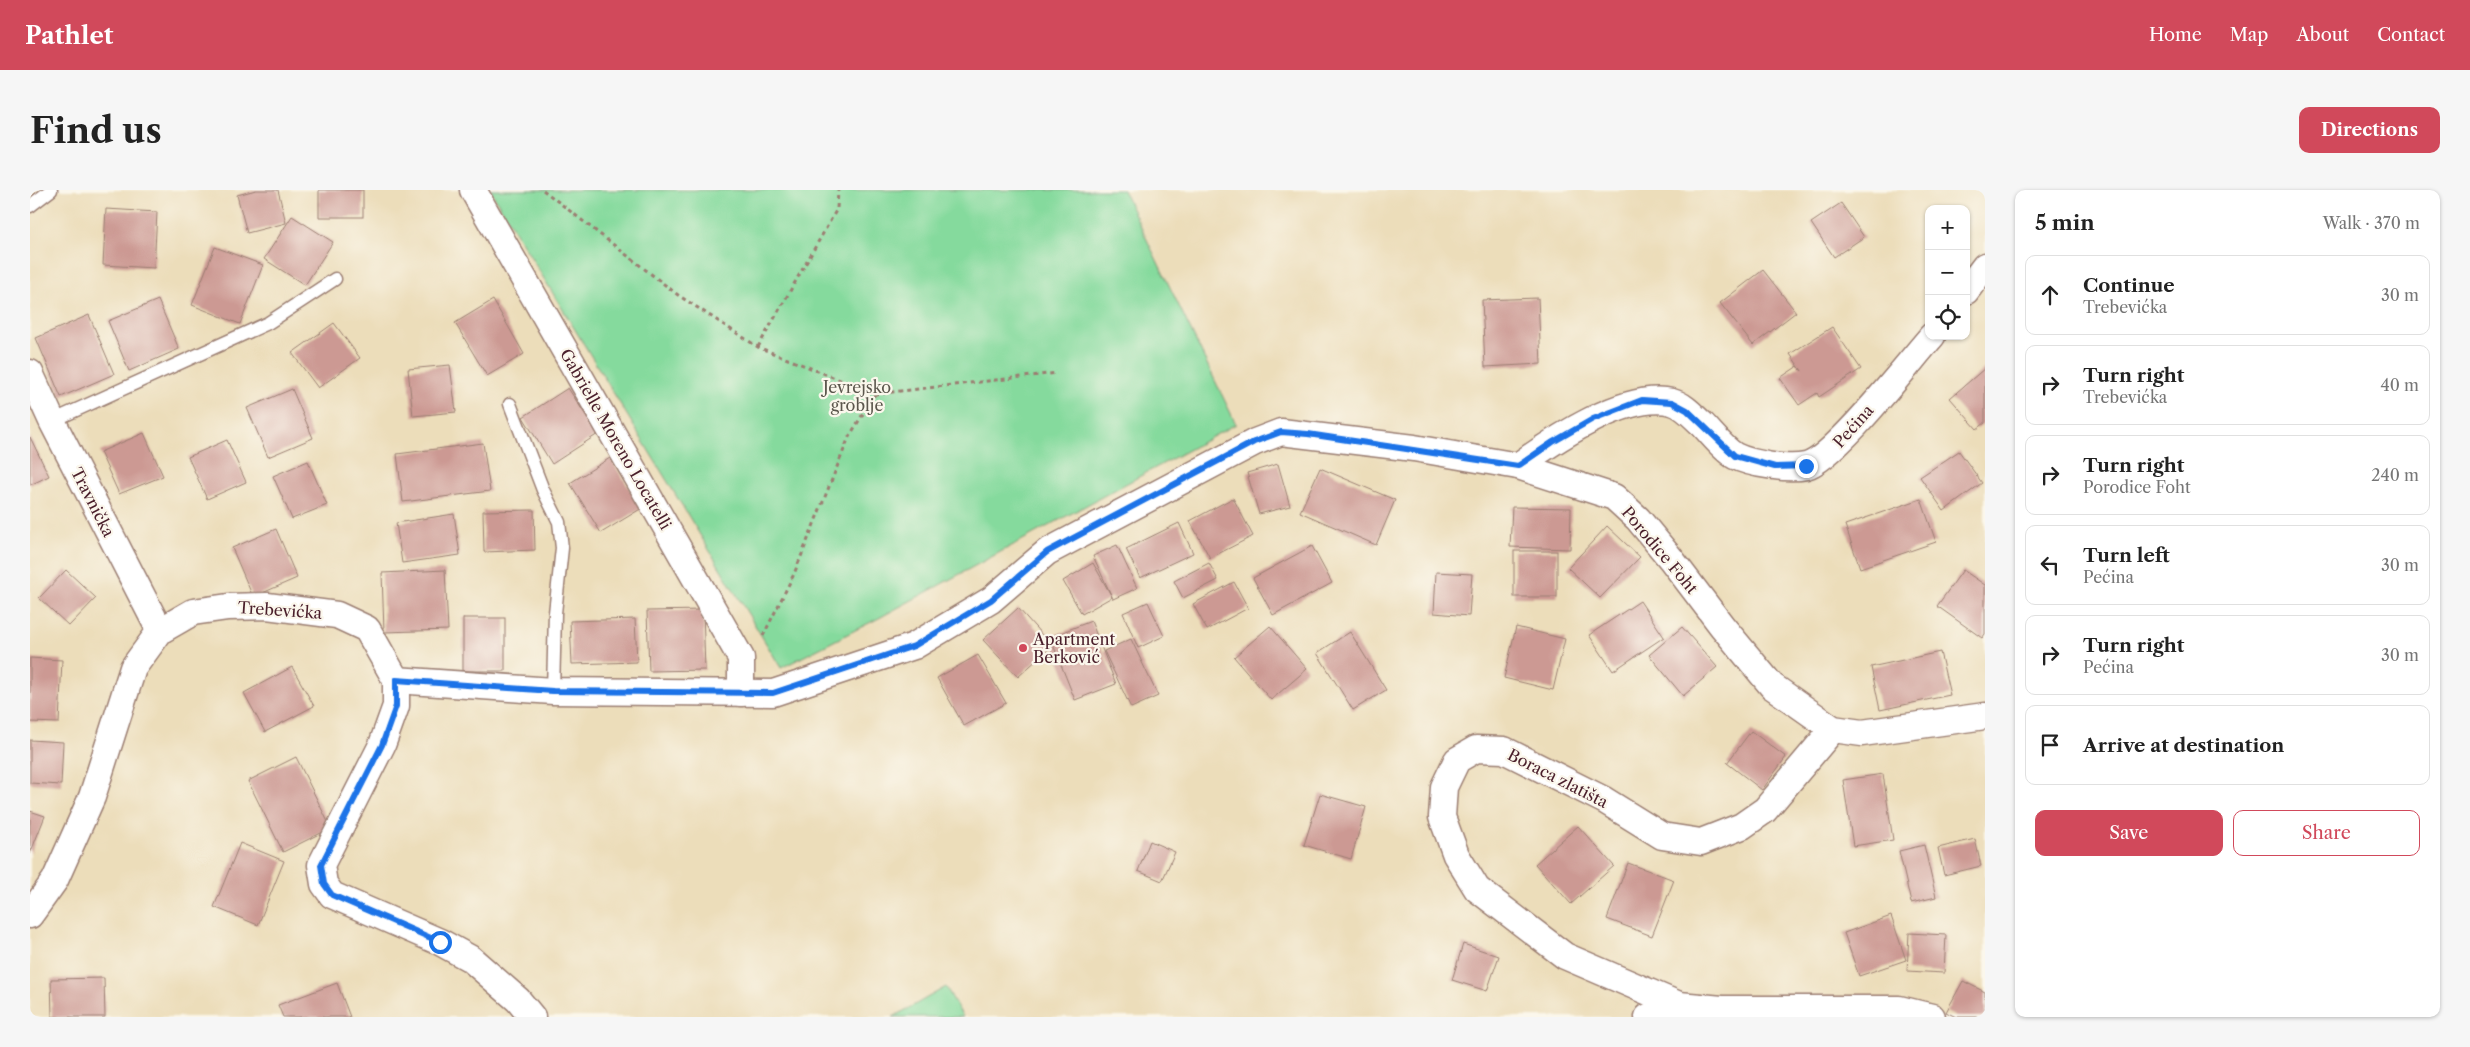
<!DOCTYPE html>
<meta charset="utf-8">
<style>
body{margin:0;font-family:"Libre Caslon Text",serif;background:#f6f6f6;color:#222}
.controls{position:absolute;right:15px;top:15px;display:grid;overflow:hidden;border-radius:10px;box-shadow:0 1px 4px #0004}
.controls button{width:45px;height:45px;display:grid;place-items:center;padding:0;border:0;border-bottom:1px solid #e0e0e0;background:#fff;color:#222;font:25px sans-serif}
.stop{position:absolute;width:15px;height:15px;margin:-11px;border:4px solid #1a73e8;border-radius:50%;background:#fff}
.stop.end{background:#1a73e8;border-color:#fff;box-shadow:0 1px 5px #0008}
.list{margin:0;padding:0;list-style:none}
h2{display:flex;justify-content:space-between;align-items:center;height:65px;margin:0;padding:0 20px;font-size:21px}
h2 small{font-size:16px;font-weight:400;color:#767676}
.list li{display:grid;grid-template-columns:32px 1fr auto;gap:15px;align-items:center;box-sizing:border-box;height:80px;margin:0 10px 10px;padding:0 10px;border:1px solid #e0e0e0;border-radius:10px}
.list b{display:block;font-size:19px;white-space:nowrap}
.list p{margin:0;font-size:16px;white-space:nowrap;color:#767676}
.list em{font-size:16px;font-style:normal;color:#767676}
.actions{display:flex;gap:10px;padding:15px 20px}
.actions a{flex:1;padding:11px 0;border:1px solid #d1495b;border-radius:10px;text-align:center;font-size:18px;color:#d1495b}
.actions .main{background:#d1495b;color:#fff}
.icon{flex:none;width:28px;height:28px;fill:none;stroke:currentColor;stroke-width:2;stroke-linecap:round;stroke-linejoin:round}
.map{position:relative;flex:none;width:1955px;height:827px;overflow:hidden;border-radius:10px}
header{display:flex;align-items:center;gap:30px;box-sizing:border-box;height:70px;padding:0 25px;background:#d1495b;color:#fff}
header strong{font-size:24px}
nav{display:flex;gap:28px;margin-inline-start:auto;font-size:18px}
.intro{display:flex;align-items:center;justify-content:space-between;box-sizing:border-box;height:120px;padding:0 30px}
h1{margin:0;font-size:35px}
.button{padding:12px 22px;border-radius:10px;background:#d1495b;color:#fff;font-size:18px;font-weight:700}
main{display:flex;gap:30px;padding:0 30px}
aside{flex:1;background:#fff;border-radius:10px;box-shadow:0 1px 4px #0004}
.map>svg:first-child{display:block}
.green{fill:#85da9d;stroke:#687c64}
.building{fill:#cc9993}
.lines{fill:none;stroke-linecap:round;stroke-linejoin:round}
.service-casing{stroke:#9b7e72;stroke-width:15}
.minor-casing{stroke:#9b7e72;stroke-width:29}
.path{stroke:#9b7e72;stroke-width:3;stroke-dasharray:4 4;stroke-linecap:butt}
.service{stroke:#fff;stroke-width:12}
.minor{stroke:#fff;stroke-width:26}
.route{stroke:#1a73e8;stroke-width:6}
.poi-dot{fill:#d1495b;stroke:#fbf7ec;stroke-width:2}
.labels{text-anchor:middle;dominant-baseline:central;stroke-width:4.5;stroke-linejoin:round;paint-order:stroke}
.park-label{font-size:16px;fill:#5c574d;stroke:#fbf7ec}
.street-label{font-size:16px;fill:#4a1f2b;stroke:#fbf7ec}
.poi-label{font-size:16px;fill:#4a1f2b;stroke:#fbf7ec;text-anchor:start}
</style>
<header>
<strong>Pathlet</strong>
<nav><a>Home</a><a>Map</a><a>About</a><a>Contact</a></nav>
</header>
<div class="intro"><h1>Find us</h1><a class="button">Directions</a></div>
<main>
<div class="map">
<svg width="1955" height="827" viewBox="0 0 1955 827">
<rect width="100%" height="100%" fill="#fbf7ec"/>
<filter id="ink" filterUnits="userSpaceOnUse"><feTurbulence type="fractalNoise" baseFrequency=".02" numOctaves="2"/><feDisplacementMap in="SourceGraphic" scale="10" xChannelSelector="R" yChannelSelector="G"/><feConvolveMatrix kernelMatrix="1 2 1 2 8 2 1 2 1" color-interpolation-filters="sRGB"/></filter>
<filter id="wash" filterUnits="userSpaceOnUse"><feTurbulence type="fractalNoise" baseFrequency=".0096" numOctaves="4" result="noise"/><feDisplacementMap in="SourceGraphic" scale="20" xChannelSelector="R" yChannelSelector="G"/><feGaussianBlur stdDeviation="1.12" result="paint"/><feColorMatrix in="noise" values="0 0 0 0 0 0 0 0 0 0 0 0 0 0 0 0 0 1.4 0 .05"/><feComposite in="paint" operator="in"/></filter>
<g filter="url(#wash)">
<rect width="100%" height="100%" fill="#ecddba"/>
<!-- green -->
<g class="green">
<polygon points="460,0 1093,0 1206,234 849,428 751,478"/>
<polygon points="916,797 933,827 863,827"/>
</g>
<g id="blocks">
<!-- building -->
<g class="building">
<polygon points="226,0 248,0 256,33 217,43 207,5"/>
<rect x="289" y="0" width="44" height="27"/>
<polygon points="1811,13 1834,47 1804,67 1781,33"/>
<polygon points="76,19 127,22 124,78 73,75"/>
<polygon points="262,26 303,52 275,95 234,69"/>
<polygon points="185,57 233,75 210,134 162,115"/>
<polygon points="1733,80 1766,122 1723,155 1690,113"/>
<polygon points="1508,108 1511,174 1455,177 1452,110"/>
<polygon points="128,110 149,159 99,181 78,131"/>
<polygon points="463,110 494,164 457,186 425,133"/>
<polygon points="59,125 84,184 31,207 6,148"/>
<polygon points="304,133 330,168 288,198 262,163"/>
<polygon points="1802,137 1831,179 1789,207 1787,203 1769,215 1750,188 1768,176 1772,181 1760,164"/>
<polygon points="420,175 426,222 383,226 378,179"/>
<polygon points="1955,178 1955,233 1947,239 1920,208"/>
<polygon points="538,198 568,244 522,274 493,227"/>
<polygon points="262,199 283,248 238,267 217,218"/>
<polygon points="114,243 133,286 89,304 70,262"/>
<polygon points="0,247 19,286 0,295"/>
<polygon points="197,250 216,292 177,309 158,267"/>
<polygon points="453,253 460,301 373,312 367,264"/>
<polygon points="1929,261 1952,293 1914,321 1890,287"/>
<polygon points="580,268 612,318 571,343 540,293"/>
<polygon points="278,271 297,315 262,329 243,286"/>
<polygon points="1248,274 1260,316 1229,324 1217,283"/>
<polygon points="1290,278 1365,310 1346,355 1270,322"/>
<polygon points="1203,308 1223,346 1180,368 1160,331"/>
<polygon points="1891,309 1906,352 1830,378 1815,335"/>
<polygon points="1482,317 1541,318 1540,359 1480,357"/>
<polygon points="504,320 505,360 454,362 453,321"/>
<polygon points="424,324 430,365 372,373 366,333"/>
<polygon points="1149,333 1163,363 1110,388 1096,359"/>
<polygon points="1577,336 1610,367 1570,408 1538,378"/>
<polygon points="246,339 267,388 223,407 202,358"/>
<polygon points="1087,355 1107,398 1083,409 1063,366"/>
<polygon points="1282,356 1302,393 1243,425 1223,388"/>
<rect x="1484" y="361" width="43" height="46"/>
<polygon points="1063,373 1082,407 1052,424 1033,391"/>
<polygon points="1179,373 1188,390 1153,408 1144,391"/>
<polygon points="36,380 66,408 39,436 9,408"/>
<polygon points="415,380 418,440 354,442 352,383"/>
<polygon points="1933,380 1955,395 1955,444 1952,448 1907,416"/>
<polygon points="1406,382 1442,384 1439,426 1404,423"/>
<polygon points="1204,392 1218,418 1177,440 1163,414"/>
<polygon points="1610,411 1634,447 1583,481 1559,445"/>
<polygon points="1118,412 1134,446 1108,458 1093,423"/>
<polygon points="988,418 1022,456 988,487 953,450"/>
<polygon points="673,420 675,480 619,481 617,421"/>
<rect x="433" y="428" width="42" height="53"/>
<polygon points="605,429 607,472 542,474 540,431"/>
<polygon points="1061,431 1086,494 1045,510 1020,447"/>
<polygon points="1240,436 1277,479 1241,510 1204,467"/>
<polygon points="1486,437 1535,449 1523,500 1474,488"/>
<polygon points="1652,437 1687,477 1653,506 1619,465"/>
<polygon points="1320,442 1356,500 1323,520 1287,463"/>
<polygon points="1101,449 1128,506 1101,518 1074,461"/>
<polygon points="1910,462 1920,505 1850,520 1841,477"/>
<polygon points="948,465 976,513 934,536 907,488"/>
<polygon points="0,468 32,470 29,533 0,532"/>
<polygon points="262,477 284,516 235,542 214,503"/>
<polygon points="1721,541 1756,567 1732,600 1697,573"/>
<polygon points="0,550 33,552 31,595 0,593"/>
<polygon points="266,567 301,638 253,662 218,591"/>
<polygon points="1853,584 1863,650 1823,656 1813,590"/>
<polygon points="1290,604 1336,617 1321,669 1274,655"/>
<polygon points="0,621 15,626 0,664"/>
<polygon points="1548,636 1584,676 1541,714 1505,674"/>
<polygon points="1945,649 1951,676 1914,685 1908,658"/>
<polygon points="1120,651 1145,662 1132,691 1108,681"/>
<polygon points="210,653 254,671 228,735 184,717"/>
<polygon points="1894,655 1906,707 1881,713 1869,661"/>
<polygon points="1598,673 1644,690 1622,746 1577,729"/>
<polygon points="1861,726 1876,770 1829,786 1814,743"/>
<polygon points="1879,743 1916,745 1914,783 1877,781"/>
<polygon points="1433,754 1469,766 1457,801 1422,790"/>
<polygon points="74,788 75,827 22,827 21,789"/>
<polygon points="1933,791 1955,802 1955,827 1926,827 1916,822"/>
<polygon points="307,793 320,827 253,827 248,815"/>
</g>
</g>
</g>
<g filter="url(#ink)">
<use href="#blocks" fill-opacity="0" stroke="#9b7e72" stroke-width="1"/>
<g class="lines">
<defs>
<g id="service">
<polyline points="0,16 21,0"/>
<polyline points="480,214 513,300 529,332 532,358 525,423 523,501"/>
<polyline points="22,231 238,133 305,89"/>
</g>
<g id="minor">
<polyline points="443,0 711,468 711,503"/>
<polyline points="1936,101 1955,76"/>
<polyline points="0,183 22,231 130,441"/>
<path d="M1488,276C1524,250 1596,201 1642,212C1654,215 1663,226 1672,234C1682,244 1693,259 1705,266C1721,274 1758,280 1776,276C1804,269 1879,172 1902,146"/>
<polyline points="366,490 523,501 743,503 884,456 961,410 1017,362 1225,252 1251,242 1384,258 1488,276 1584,307 1608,329 1641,369 1692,436 1742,496 1803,539 1832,543 1955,526"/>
<polyline points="0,725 25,690 62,607 103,478 130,441 163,422 198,417 237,416 307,425 337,439 366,490 366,516 352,555 291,675 294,694 302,705 410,752 441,769 488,810 502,827"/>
<polyline points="1649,815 1535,766 1447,699 1426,665 1412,627 1414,597 1427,570 1446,559 1474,560 1574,610 1632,646 1671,652 1712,636 1735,620 1803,539"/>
<polyline points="1618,827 1649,815 1692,819 1869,819 1902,827"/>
</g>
</defs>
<!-- service casing -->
<use href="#service" class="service-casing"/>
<!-- minor casing -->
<use href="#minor" class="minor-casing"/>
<!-- path -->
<g class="path">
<polyline points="513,0 648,105 728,157 845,204 1027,183"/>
<polyline points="728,157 807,19 808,0"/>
<polyline points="733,446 764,384 819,247 845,204"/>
</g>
<!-- service -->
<use href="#service" class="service"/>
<!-- minor -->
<use href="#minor" class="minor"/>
</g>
</g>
<g class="lines" filter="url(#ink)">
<!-- route -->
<polyline class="route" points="410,752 302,705 294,694 291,675 352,555 366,516 366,490 523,501 743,503 884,456 961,410 1017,362 1224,252 1251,242 1278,244 1488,276 1523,252 1563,229 1612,210 1642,212 1657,220 1705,266 1745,277 1776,276"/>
</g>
<!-- markers -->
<circle class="poi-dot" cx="993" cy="458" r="5"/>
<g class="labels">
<!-- park labels -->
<g class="park-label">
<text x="827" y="197">Jevrejsko<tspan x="827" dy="18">groblje</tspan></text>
</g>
<!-- street labels -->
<g class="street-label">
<text transform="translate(1823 236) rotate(-48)">Pećina</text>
<text transform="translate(586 249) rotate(60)">Gabrielle Moreno Locatelli</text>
<text transform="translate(63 312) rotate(63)">Travnička</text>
<text transform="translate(1630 360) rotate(50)">Porodice Foht</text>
<text transform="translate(250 420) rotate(4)">Trebevićka</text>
<text transform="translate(1528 588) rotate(27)">Boraca zlatišta</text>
</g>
<!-- poi labels -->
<g class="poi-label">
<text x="1003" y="449">Apartment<tspan x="1003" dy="18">Berković</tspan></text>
</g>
</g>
</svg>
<div class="controls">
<button>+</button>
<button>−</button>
<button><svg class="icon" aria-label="locate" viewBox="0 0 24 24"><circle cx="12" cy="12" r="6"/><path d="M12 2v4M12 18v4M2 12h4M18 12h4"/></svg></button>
</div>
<div class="stop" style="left:410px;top:752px"></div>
<div class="stop end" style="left:1776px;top:276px"></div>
</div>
<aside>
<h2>5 min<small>Walk · 370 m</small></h2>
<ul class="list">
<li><svg class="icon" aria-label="ahead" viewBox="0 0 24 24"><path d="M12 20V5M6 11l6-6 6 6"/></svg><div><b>Continue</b><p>Trebevićka</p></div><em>30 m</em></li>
<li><svg class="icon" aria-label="right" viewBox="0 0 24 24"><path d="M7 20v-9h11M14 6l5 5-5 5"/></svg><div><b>Turn right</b><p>Trebevićka</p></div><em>40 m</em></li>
<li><svg class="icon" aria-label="right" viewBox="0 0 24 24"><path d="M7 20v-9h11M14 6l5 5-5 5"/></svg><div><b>Turn right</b><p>Porodice Foht</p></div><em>240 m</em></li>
<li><svg class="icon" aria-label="left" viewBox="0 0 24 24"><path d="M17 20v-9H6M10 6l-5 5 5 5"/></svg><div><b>Turn left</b><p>Pećina</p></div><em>30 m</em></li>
<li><svg class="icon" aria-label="right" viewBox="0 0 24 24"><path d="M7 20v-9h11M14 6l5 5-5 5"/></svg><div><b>Turn right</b><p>Pećina</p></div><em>30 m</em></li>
<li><svg class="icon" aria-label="arrive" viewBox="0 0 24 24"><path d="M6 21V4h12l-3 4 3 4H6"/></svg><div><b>Arrive at destination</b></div></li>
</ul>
<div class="actions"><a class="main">Save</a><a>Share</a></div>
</aside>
</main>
